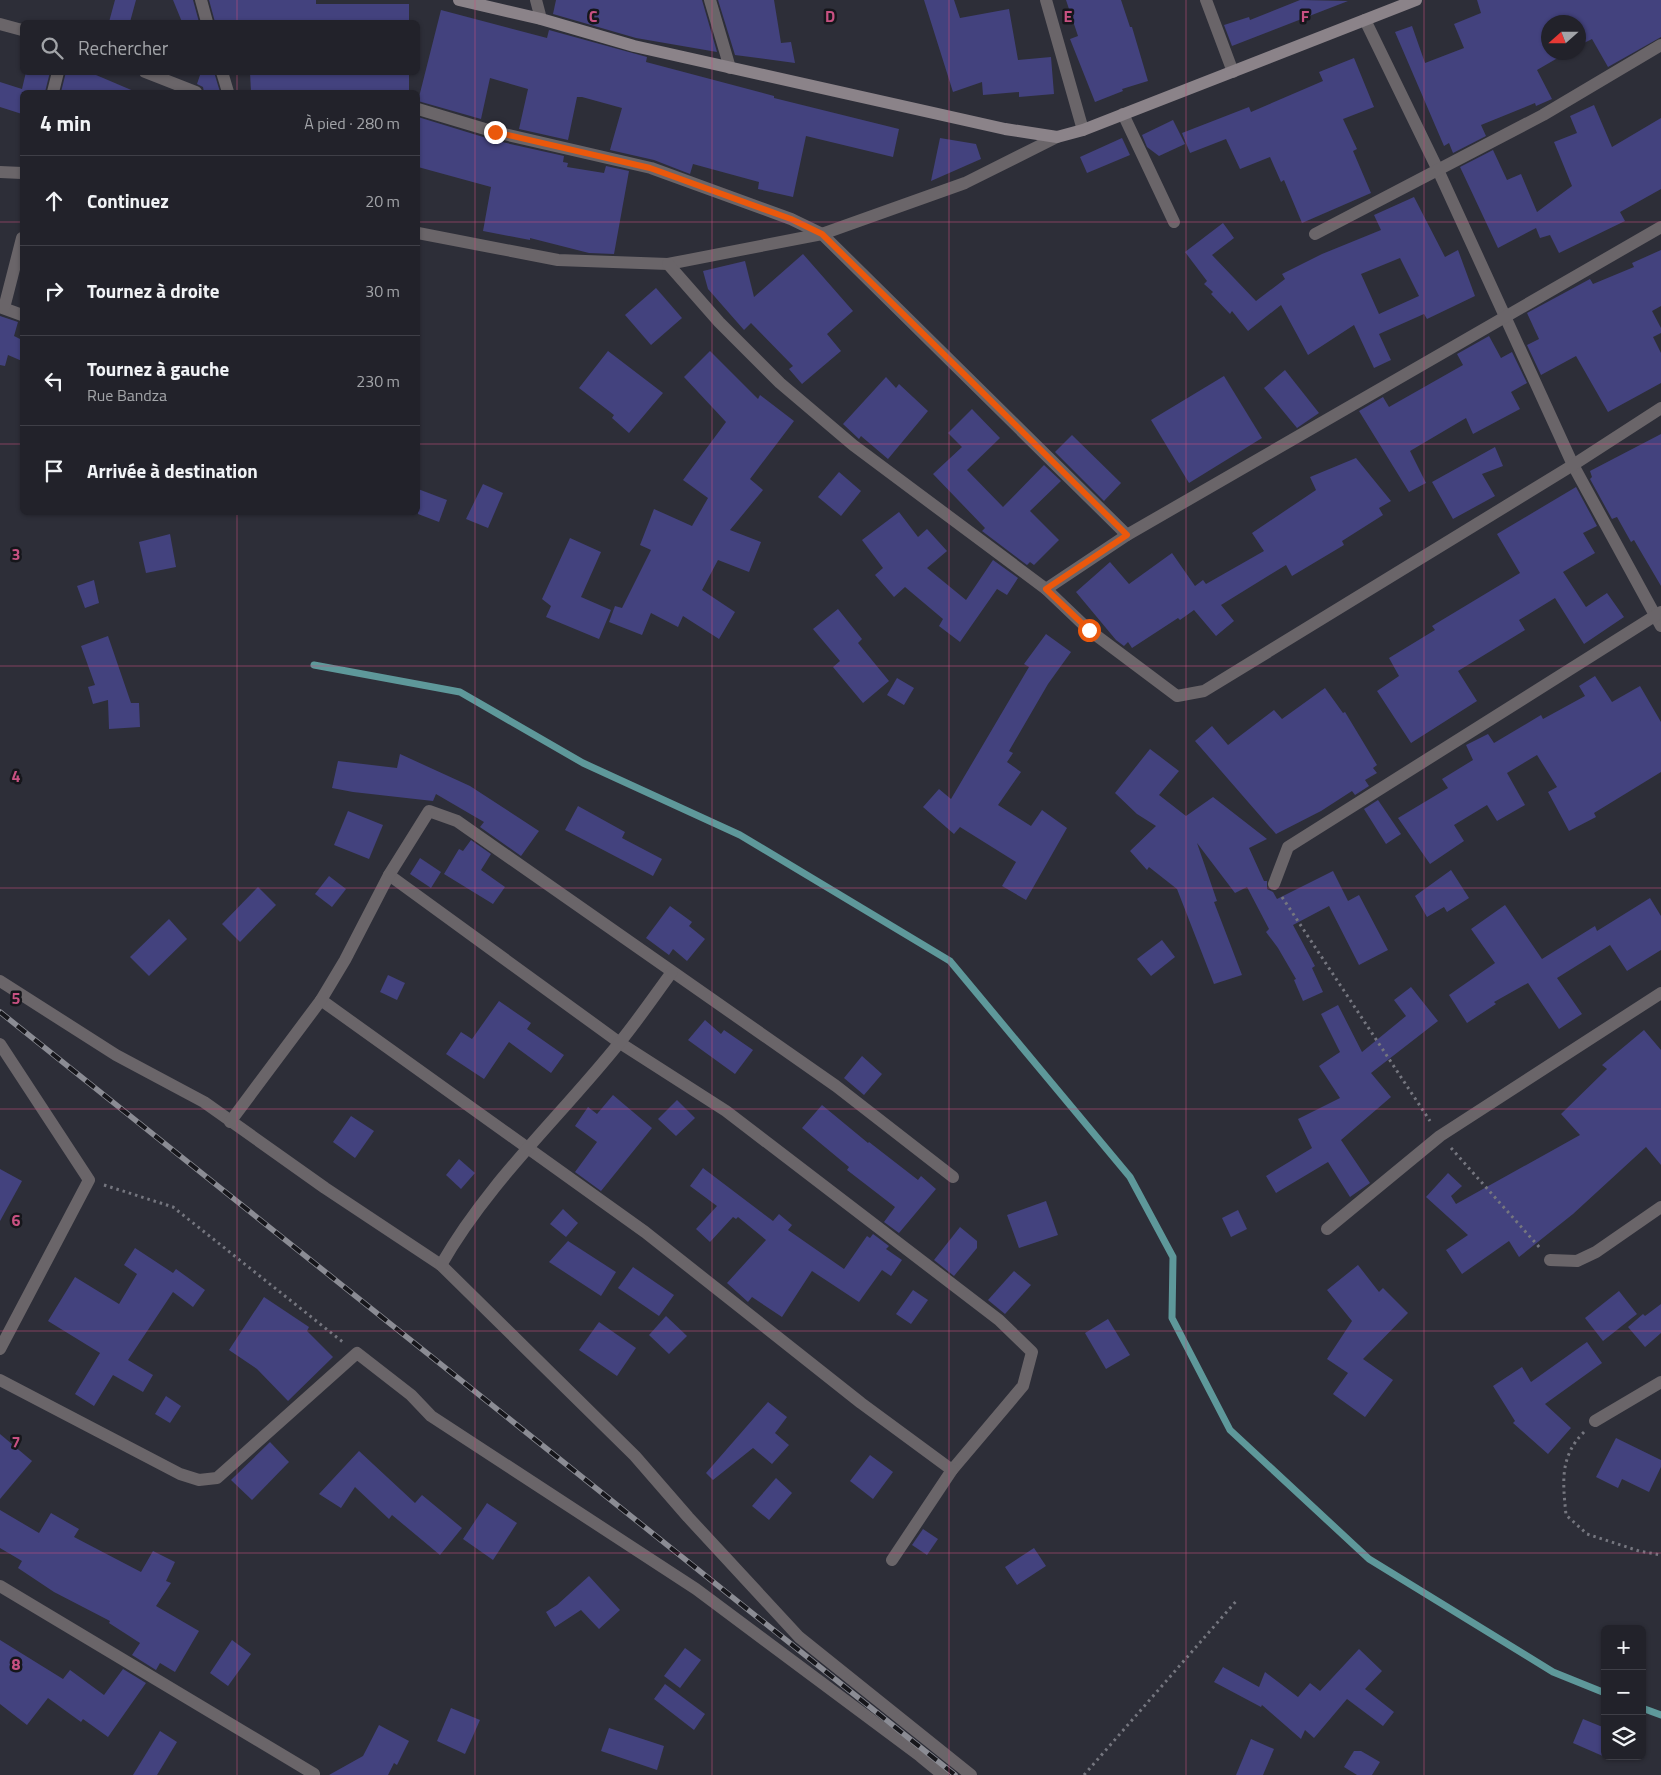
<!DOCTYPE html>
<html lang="fr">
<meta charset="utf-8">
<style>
body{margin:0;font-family:"Titillium Web",sans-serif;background:#2e2f36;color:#f1f3f6}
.controls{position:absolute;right:15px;bottom:15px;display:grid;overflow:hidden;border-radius:8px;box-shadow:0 1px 4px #0004}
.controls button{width:45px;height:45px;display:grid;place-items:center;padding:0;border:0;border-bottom:1px solid #3f3f47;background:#22222a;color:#f1f3f6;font:25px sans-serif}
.compass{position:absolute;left:1541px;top:15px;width:45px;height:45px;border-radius:50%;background:#22222a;box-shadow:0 1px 4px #0004;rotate:249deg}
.stop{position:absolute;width:15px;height:15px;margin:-11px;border:4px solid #ea580c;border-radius:50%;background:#fff}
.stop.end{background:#ea580c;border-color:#fff;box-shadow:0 1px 5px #0008}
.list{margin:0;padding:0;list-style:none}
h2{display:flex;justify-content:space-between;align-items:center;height:65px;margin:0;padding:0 20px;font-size:21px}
h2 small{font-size:16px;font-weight:400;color:#a2a4a8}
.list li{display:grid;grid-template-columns:32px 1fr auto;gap:15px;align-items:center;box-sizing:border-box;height:90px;padding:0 20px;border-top:1px solid #3f3f47}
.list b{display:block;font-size:19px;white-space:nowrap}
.list p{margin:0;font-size:16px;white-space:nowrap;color:#a2a4a8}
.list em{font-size:16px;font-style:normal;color:#a2a4a8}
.icon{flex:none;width:28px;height:28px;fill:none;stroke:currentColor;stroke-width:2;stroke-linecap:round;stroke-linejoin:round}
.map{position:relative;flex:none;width:1661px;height:1775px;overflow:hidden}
.search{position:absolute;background:#22222a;box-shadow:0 1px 4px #0004;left:20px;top:20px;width:400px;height:55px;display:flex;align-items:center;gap:12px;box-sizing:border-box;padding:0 18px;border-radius:8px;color:#a2a4a8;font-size:19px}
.panel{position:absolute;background:#22222a;box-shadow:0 1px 4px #0004;left:20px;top:90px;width:400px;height:425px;border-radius:8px}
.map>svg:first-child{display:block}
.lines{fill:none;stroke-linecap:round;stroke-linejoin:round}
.stream{stroke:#5e989a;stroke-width:7}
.building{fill:#43427e;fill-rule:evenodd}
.path{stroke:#75767f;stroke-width:3;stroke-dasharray:2.5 4;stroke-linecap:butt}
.street{stroke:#6a6569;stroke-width:12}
.secondary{stroke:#8b8389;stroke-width:12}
.rail-casing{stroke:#8b8c94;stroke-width:5.5}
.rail{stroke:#16161b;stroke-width:4;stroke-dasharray:11;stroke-linecap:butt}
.route{stroke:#ea580c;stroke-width:6}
.grid{fill:none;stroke:#c85182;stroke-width:1;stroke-opacity:0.55}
.grid-label{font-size:16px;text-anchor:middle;font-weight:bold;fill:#c85182;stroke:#16161b;stroke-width:5;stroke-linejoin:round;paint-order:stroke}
</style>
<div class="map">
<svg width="1661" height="1775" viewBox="0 0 1661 1775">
<rect width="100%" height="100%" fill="#2d2e38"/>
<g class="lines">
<!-- stream -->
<g class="stream">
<polyline points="314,665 460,692 583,763 740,835 950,961 1130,1177 1173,1257 1172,1318 1230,1430 1369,1559 1553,1672 1605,1693"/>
<polyline points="1642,1708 1661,1715"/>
</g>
</g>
<!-- building -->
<g class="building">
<polygon points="115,0 136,0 130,22 109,22"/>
<polygon points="173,0 193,0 199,22 182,22"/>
<polygon points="209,0 316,0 316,4 409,4 409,22 215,22"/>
<polygon points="556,0 702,0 717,52 636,38 553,14"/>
<polygon points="718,0 774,0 781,43 791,42 795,63 735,55"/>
<polygon points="924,0 954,0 960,18 1009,9 1018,60 1051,57 1054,94 1019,97 1019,92 983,95 982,82 953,92"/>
<polygon points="1066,0 1121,0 1130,27 1132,27 1148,81 1122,89 1123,91 1095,102 1070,39 1078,36"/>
<polygon points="1300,0 1348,1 1232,46 1224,25 1249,17 1250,20"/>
<polygon points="1477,0 1661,0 1661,37 1608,67 1592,39 1578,46 1578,22 1548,22 1548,52 1568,52 1537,70 1552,99 1536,106 1535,103 1481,125 1486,136 1453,153 1449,143 1444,146 1395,32 1412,26 1425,63 1464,48 1454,24 1481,13"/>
<polygon points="441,10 547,38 549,30 647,57 646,62 774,96 774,98 899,129 893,157 806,136 793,197 758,189 759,182 693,164 690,174 654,160 610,150 622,108 582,97 577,97 568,140 519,129 528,89 490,78 481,119 418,101"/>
<polygon points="1354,58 1374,107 1343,119 1357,149 1353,151 1371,193 1302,223 1284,180 1281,182 1270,157 1240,169 1226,139 1190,153 1182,133 1249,107 1251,112 1323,81 1319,72"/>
<polygon points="26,72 50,72 45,92 22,92 22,114 0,107 0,82 22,89"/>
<polygon points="66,72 89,72 136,92 61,92"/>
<polygon points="201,72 214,72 220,92 204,92 203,87 197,84"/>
<polygon points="250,72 409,72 409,92 251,92"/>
<polygon points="1594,105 1612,147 1661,118 1661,189 1620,212 1625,221 1559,253 1550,235 1540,238 1536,228 1498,248 1460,167 1493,150 1507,180 1521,174 1537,212 1572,186 1554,142 1577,133 1570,116"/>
<polygon points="418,117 493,140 564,156 563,162 568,163 567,167 604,173 606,166 629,171 614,254 589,253 530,238 530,240 483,231 491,187 418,167"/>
<polygon points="1173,120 1185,144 1159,156 1147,147 1142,135"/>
<polygon points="940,138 976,144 981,159 931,181"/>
<polygon points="1122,138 1130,155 1087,173 1080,157"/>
<path d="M1414,197L1445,257L1458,250L1475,296L1427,319L1424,314L1379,334L1391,360L1374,368L1354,325L1308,355L1281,305L1248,331L1232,311L1230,314L1211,294L1213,292L1204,284L1207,281L1185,252L1223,223L1234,238L1212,255L1256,301L1285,279L1282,274L1322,254L1381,230L1374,215ZM1400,258L1419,296L1379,314L1361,274Z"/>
<polygon points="1661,250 1661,306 1652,311 1661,328 1661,333 1653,337 1661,353 1661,383 1608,412 1576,356 1541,375 1527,345 1539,339 1527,313 1590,279 1593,284 1634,267 1632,263"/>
<polygon points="803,254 853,311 827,334 841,351 802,384 789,369 793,366 751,323 744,330 708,289 703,271 745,261 754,297"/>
<polygon points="656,288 682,318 651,345 625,315"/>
<polygon points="0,316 18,322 14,336 22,340 22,361 8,355 5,366 0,365"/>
<polygon points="1489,336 1501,358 1512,352 1527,383 1511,392 1520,409 1473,434 1466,418 1410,451 1426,483 1409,492 1359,411 1383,397 1389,407 1463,365 1457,354"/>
<polygon points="608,351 663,393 629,433 612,418 614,415 579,388"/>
<polygon points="710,351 758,399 760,395 794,421 750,479 763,490 730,530 761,542 749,572 718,560 702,590 735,612 719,639 683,616 678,627 651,613 642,635 609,622 615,606 622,608 651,550 640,545 654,509 692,526 708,498 683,480 726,422 684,377"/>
<polygon points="1285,370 1319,413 1297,428 1264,388"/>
<polygon points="1224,376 1262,438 1189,483 1151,420"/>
<polygon points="886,377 896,388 899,384 928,411 888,459 861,436 859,439 843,424"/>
<polygon points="972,409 1000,438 967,470 1003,507 1044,465 1061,481 1030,511 1059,540 1034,565 1030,562 1027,565 982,531 985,528 933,474 962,447 948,433"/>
<polygon points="1661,434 1661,586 1634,540 1631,542 1617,517 1612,519 1590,479 1592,477 1590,471"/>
<polygon points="1072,435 1121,483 1104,501 1055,452"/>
<polygon points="1495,447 1503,466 1482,474 1495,496 1453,519 1432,482"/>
<polygon points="1356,458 1391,501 1379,508 1383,515 1342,541 1344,545 1292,576 1286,565 1221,605 1234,621 1216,636 1194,610 1180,620 1178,618 1132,648 1128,642 1124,646 1116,640 1076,592 1110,562 1129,584 1172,553 1195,586 1203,580 1206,584 1264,551 1252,533 1316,490 1310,477"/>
<polygon points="839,472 861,491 841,516 818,497"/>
<polygon points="483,484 503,493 488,528 466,519"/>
<polygon points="1576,487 1597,526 1583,533 1595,553 1563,572 1586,607 1607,593 1624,617 1584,644 1555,598 1519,620 1525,630 1458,671 1477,701 1411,743 1377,691 1399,676 1389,658 1435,630 1432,626 1520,573 1497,534"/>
<polygon points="418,489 447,500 439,522 418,514"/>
<polygon points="899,512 918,537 927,529 947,551 927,568 966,600 993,560 1018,578 1007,595 997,589 960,642 939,626 943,619 905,587 894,597 875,575 883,568 862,540"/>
<polygon points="170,534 176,567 146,573 139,542"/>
<polygon points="570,538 601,552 581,597 611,610 599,639 546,617 551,606 542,599"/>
<polygon points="94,580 99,603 85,608 77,586"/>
<polygon points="838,609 862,639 858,643 889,681 863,703 833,667 840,661 813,629"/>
<polygon points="1046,634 1071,652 1048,684 1009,751 1013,753 1007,762 1021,772 998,805 1031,826 1042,810 1067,828 1026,900 1002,886 1016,862 960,827 954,834 923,807 939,789 951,799 1029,667 1024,664"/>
<polygon points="108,636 131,703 139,703 140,727 109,729 108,700 93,704 88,687 95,685 81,646"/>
<polygon points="1595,676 1612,702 1640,686 1661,722 1661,772 1594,813 1596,817 1569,831 1548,792 1557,787 1537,755 1507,773 1525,805 1497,821 1487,805 1454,825 1464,841 1430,864 1398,818 1448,788 1442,779 1473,760 1466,745 1488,734 1494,743 1541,715 1543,719 1585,696 1579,686"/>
<polygon points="897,678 914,688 904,705 887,695"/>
<polygon points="1325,688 1343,713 1345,712 1377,765 1373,768 1377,773 1365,780 1369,786 1355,795 1352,791 1321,811 1276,834 1195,741 1212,726 1228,745 1274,710 1282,719"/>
<polygon points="1150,749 1179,771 1159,795 1186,816 1213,797 1267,839 1249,848 1264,881 1267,881 1267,889 1273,892 1277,899 1333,871 1348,901 1359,895 1388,950 1359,965 1329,906 1293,925 1315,966 1312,968 1323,992 1303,1001 1294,980 1296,979 1278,948 1266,932 1269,929 1247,887 1235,893 1197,843 1217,901 1214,902 1242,975 1214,984 1177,889 1149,867 1147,870 1130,851 1156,826 1137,814 1115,793"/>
<polygon points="400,754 470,786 539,831 521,856 480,827 484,822 436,794 433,801 353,792 332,788 338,761 397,768"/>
<polygon points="1378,800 1401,834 1386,844 1364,809"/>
<polygon points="578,806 625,832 622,838 662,859 653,876 565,830"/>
<polygon points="348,811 383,825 369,859 334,845"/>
<polygon points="471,840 491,854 481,870 505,887 493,904 444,874 459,849 463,851"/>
<polygon points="420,858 441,872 431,888 410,874"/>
<polygon points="1451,870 1469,898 1447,912 1444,907 1427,917 1415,896"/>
<polygon points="329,876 346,889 332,907 315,894"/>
<polygon points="258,887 276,905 240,942 222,924"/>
<polygon points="1650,898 1661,916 1661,950 1627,971 1610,945 1557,978 1582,1014 1559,1029 1528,983 1494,1002 1496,1004 1467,1023 1449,995 1495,963 1471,929 1505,905 1542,959 1595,926 1597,931"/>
<polygon points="670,906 692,922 689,926 705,939 687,961 673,949 669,955 646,938"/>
<polygon points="169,919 187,939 149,976 130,957"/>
<polygon points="1162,940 1175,957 1151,976 1137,959"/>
<polygon points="388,975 405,983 397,1000 380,992"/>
<polygon points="1411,987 1438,1021 1371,1073 1391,1097 1341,1140 1370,1183 1350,1197 1328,1162 1276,1193 1266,1176 1312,1148 1298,1119 1340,1098 1319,1066 1340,1052 1321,1014 1338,1005 1362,1052 1406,1016 1394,1000"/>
<polygon points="499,1001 531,1023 527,1029 564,1055 551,1073 509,1042 484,1079 446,1054 461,1032 472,1039"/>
<polygon points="705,1020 721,1034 724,1030 753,1050 735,1074 688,1040"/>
<polygon points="1644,1030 1661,1050 1661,1165 1646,1147 1573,1214 1519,1257 1509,1241 1462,1274 1446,1250 1468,1235 1426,1197 1448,1173 1462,1186 1451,1196 1456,1204 1580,1135 1561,1114 1607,1069 1602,1065"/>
<polygon points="862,1056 882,1074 864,1095 844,1078"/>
<polygon points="613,1095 652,1128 601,1191 575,1172 597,1142 575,1126 588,1107 597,1114"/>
<polygon points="677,1100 695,1118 676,1136 658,1119"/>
<polygon points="822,1105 868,1143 869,1142 918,1180 921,1176 936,1189 899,1233 884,1222 895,1207 847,1170 849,1167 802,1128"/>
<polygon points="351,1116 374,1131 355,1158 333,1142"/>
<polygon points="459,1159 475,1173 461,1189 446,1175"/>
<polygon points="703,1168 773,1221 779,1214 792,1225 788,1230 844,1269 867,1236 870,1238 873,1234 889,1246 886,1249 902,1260 891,1276 882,1270 859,1302 812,1271 782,1317 752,1297 748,1302 727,1283 766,1240 738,1217 736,1219 733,1217 710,1242 696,1229 717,1206 690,1186"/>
<polygon points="0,1169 22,1181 0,1221"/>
<polygon points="1046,1201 1058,1235 1019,1248 1007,1215"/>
<polygon points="563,1209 578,1223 566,1237 550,1224"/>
<polygon points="1238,1210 1247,1229 1231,1237 1222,1218"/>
<polygon points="960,1227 977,1241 977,1248 954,1276 934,1260"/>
<polygon points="568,1241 616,1272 601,1296 549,1262"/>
<polygon points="135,1248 173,1273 176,1269 205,1290 193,1307 173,1292 128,1360 153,1375 143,1392 113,1375 94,1406 75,1394 100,1353 48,1321 75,1277 119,1304 137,1274 124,1265"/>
<polygon points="1358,1265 1379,1292 1383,1288 1408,1313 1363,1359 1393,1380 1365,1417 1333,1394 1348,1373 1327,1359 1352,1321 1327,1290"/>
<polygon points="633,1267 674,1295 659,1316 618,1288"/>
<polygon points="1014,1271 1031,1285 1005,1314 988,1300"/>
<polygon points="913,1290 928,1300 911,1324 896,1314"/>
<polygon points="1619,1291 1637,1314 1603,1341 1585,1318"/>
<polygon points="264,1297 309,1327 307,1331 333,1357 288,1401 257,1369 229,1350"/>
<polygon points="1661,1304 1661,1333 1645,1347 1628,1327 1643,1314 1645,1316"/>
<polygon points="666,1316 687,1336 669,1354 649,1335"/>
<polygon points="1108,1319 1130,1355 1106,1369 1085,1333"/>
<polygon points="599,1322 636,1348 617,1376 579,1350"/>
<polygon points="1587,1342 1602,1363 1545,1404 1571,1428 1548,1454 1513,1423 1515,1421 1493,1386 1522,1367 1531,1382"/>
<polygon points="166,1396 181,1406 170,1423 155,1414"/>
<polygon points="768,1402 787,1417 775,1433 789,1445 772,1464 753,1448 713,1480 706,1473"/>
<polygon points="0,1434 32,1461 0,1499"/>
<polygon points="1616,1438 1661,1460 1661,1467 1649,1492 1622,1479 1618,1488 1596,1477"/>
<polygon points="270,1442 289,1462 252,1500 231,1480"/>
<polygon points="359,1451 415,1503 422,1495 462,1528 440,1555 392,1515 389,1519 355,1487 341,1508 319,1494"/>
<polygon points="870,1455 893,1472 873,1499 850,1481"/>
<polygon points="776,1478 792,1493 769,1520 752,1506"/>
<polygon points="487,1503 517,1523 493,1560 463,1539"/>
<polygon points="0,1510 39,1533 51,1513 79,1529 74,1537 141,1572 153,1551 175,1562 166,1581 171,1583 156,1606 199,1631 175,1672 160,1663 156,1670 132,1655 140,1643 109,1623 110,1621 54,1592 18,1568 22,1561 0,1548"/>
<polygon points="923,1529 938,1539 927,1555 912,1545"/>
<polygon points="1034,1548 1046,1566 1017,1585 1005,1567"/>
<polygon points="589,1576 620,1610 599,1629 581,1610 555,1627 546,1612 557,1605"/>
<polygon points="0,1640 63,1679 70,1670 104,1695 123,1669 146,1683 108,1737 83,1719 81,1722 48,1698 27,1725 0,1704"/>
<polygon points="232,1640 251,1654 228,1686 210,1673"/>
<polygon points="685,1648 701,1660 680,1688 664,1676"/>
<polygon points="1359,1649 1382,1671 1365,1689 1394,1712 1383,1726 1347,1699 1314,1738 1305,1730 1301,1739 1262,1705 1261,1707 1214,1682 1223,1667 1259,1687 1265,1672 1298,1697 1310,1683 1320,1691"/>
<polygon points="665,1684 705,1714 694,1730 654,1699"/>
<polygon points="451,1708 480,1720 465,1754 437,1741"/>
<polygon points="1583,1719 1605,1728 1605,1757 1573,1743"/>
<polygon points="379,1725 409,1741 397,1765 394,1763 388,1775 329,1775 363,1756"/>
<polygon points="609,1728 664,1746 657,1770 601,1751"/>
<polygon points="160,1731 177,1742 157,1775 133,1775"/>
<polygon points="1251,1739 1274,1749 1263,1775 1236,1775"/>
<polygon points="1354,1751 1361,1751 1380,1762 1372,1775 1357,1775 1344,1767"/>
</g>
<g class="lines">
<!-- path -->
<g class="path">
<polyline points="1282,897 1430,1121"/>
<polyline points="1451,1148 1540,1248"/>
<polyline points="104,1185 173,1207 344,1343"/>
<path d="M1584,1432C1559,1457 1563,1483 1566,1515L1587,1534L1639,1551L1661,1555"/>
<polyline points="1084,1775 1238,1599"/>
</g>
<!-- street -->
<g class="street">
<polyline points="201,0 207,22"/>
<polyline points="536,0 541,19"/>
<polyline points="710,0 730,68"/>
<polyline points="1046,0 1083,130"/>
<polyline points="1206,0 1233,72"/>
<polyline points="1365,20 1438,170 1573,465 1661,626"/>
<polyline points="0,24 22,30"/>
<polyline points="145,72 196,92"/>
<polyline points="222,72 228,92"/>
<polyline points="53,92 58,72"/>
<polyline points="418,109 495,132 651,168 791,219 822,234 1127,535"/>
<polyline points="1123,114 1174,222"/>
<polyline points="0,172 22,173"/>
<polyline points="418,233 558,260 668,264 822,234 965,183 1057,137"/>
<polyline points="1315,234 1543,115 1661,45"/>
<polyline points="668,264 719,322 780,383 853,445 1046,589 1089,630 1177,696 1204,691 1573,465 1661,408"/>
<polyline points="0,307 22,315"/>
<polyline points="4,308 22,238"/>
<polyline points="1046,589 1127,535 1661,227"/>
<polyline points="389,875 620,1043 726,1111 999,1320 1032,1352 1023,1386 952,1470 892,1560"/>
<polyline points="1274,884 1288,847 1661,612"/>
<polyline points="0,981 116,1055 204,1102 325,1188 441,1265 635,1456 688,1517 799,1637 971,1775"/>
<polyline points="321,1000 645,1232 861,1403 952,1470"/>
<polyline points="0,1044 89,1180 0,1349"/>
<polyline points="230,1122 321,1000 345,960 389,875 429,811 457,821 836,1086 953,1177"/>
<polyline points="1327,1229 1440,1136 1661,993"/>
<polyline points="1550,1260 1577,1261 1596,1252 1661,1207"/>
<path d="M441,1265C488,1182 561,1116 620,1042C638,1020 655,995 672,972"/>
<polyline points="0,1380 180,1474 199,1480 217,1478 357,1353 411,1395 431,1416 696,1589 920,1756 943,1775"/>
<polyline points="1595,1421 1661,1382"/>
<polyline points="0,1586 314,1774"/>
</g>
<!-- secondary -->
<polyline class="secondary" points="459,0 541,19 634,46 1005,129 1057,137 1083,130 1416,0"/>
<defs>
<polyline id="rail" points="0,1012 955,1775"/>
</defs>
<!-- rail casing -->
<use href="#rail" class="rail-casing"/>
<!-- rail -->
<use href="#rail" class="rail"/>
</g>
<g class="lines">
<!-- route -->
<polyline class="route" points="495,132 650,168 791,219 822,234 1127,535 1046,589 1089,630"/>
</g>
<!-- grid -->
<path class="grid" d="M237,0V22M475,0V1775M712,0V1775M949,0V1775M1186,0V1775M1424,0V1775M237,72V92M0,222H22M418,222H1661M0,444H22M418,444H1661M237,512V1775M0,666H1661M0,888H1661M0,1109H1661M0,1331H1661M0,1553H1661"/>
<g class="grid-label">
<text x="593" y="22">C</text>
<text x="830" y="22">D</text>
<text x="1068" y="22">E</text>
<text x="1305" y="22">F</text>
<text x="16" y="560">3</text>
<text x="16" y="782">4</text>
<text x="16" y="1004">5</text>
<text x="16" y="1226">6</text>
<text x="16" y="1448">7</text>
<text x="16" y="1670">8</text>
</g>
</svg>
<div class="controls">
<button>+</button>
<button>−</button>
<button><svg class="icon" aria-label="layers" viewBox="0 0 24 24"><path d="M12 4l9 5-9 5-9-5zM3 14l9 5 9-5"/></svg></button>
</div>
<svg class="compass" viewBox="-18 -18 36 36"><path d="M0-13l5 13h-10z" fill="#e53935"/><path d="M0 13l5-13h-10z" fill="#a2a4a8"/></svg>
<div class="stop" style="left:1089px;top:630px"></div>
<div class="stop end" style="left:495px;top:132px"></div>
<div class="search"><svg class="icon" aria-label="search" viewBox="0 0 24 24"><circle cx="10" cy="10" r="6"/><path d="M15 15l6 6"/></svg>Rechercher</div>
<section class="panel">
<h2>4 min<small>À pied · 280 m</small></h2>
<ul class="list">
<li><svg class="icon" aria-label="ahead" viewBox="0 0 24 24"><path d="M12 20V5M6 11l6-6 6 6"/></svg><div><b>Continuez</b></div><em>20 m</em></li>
<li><svg class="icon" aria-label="right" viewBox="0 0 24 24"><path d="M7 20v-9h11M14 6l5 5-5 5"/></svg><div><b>Tournez à droite</b></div><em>30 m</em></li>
<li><svg class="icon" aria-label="left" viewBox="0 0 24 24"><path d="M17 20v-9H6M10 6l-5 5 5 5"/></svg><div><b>Tournez à gauche</b><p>Rue Bandza</p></div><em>230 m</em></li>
<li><svg class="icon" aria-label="arrive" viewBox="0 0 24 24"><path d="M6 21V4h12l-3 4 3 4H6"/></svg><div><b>Arrivée à destination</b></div></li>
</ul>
</section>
</div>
